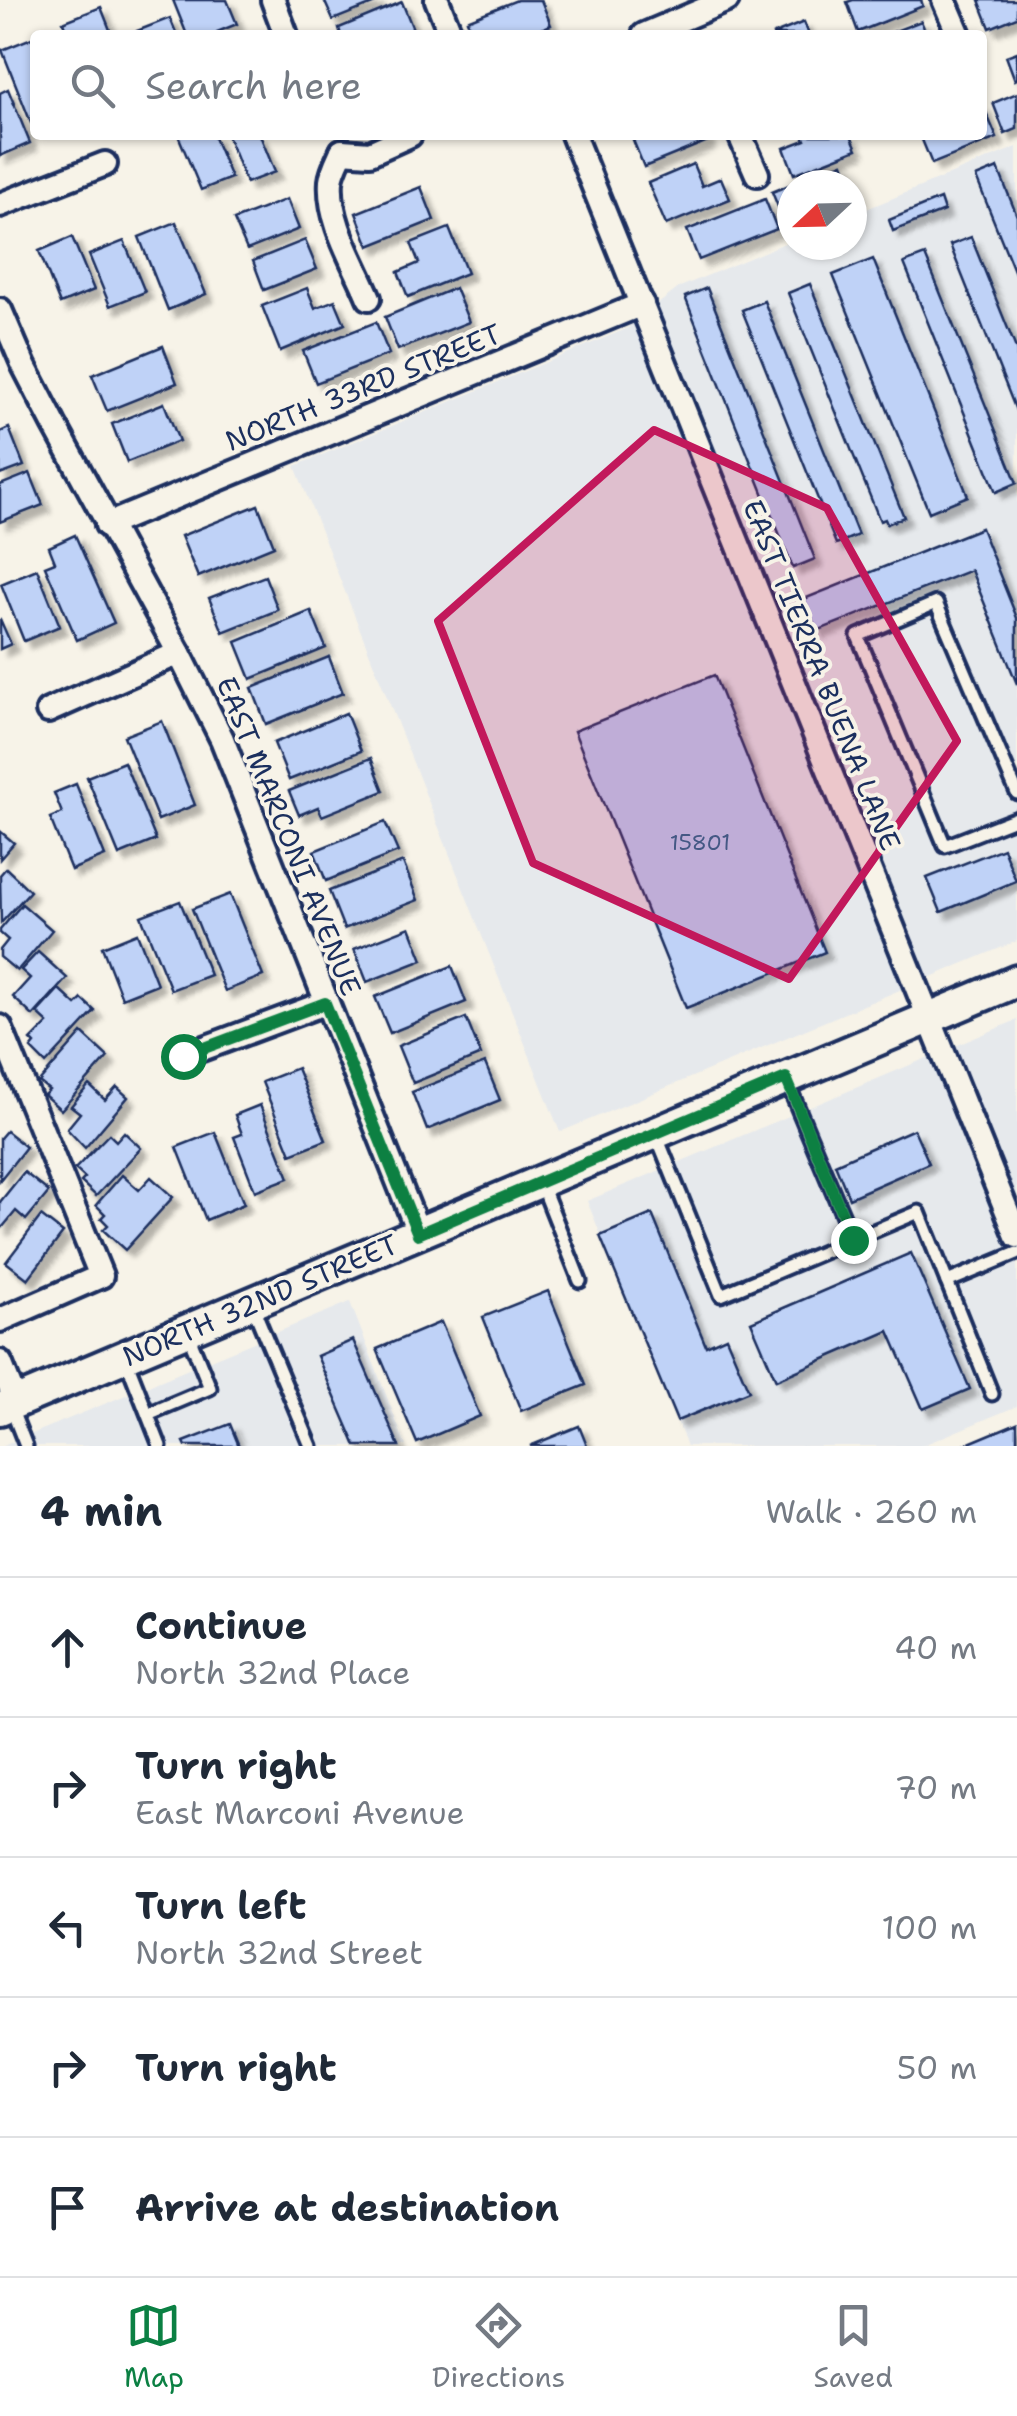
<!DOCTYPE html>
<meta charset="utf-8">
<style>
body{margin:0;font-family:"Shantell Sans",sans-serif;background:#f2f2f3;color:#1f2937}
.compass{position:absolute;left:777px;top:170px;width:90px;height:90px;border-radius:50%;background:#fff;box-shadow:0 2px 8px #0004;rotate:248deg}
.stop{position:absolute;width:30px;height:30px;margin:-22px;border:8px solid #0b8043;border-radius:50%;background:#fff}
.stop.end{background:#0b8043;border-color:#fff;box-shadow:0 2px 10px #0008}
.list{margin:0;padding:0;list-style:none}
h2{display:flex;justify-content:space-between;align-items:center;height:130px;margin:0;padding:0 40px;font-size:42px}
h2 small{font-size:32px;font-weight:400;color:#747a83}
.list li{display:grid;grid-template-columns:65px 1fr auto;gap:30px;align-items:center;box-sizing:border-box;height:140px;padding:0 40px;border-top:2px solid #e0e1e3}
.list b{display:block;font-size:38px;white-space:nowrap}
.list p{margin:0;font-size:32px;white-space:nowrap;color:#747a83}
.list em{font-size:32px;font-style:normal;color:#747a83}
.icon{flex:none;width:55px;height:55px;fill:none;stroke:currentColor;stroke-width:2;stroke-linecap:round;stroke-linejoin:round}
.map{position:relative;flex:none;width:1017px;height:1446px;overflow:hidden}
.search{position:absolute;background:#fff;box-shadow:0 2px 8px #0004;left:30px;right:30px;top:30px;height:110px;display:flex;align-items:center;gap:25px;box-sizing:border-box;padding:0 35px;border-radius:10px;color:#747a83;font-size:38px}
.sheet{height:830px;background:#fff}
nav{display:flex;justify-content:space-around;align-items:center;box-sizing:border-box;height:140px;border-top:2px solid #e0e1e3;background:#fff;font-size:28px;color:#747a83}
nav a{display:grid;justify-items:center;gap:5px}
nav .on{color:#0b8043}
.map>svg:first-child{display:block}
.built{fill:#e6e9ec}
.building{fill:#bfd2f7;stroke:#1b2f5e;stroke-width:2.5;filter:url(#shadow)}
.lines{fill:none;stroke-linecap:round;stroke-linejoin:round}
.lane-casing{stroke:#1b2f5e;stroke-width:19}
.street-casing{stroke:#1b2f5e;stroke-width:30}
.secondary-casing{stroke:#1b2f5e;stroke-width:38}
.lane{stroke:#f7f3e8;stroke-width:11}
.street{stroke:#f7f3e8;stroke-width:22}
.secondary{stroke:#f7f3e8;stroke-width:30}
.route{stroke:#0b8043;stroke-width:12}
.marked{fill:#c2185b;fill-opacity:0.2;stroke:#c2185b;stroke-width:8;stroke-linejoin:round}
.labels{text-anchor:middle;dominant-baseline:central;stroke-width:8;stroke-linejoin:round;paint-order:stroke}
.number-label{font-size:22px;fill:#445884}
.street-label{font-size:28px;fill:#1b2f5e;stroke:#f7f3e8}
</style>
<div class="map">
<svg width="1017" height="1446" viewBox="0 0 1017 1446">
<defs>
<filter id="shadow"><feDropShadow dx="7" dy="7" stdDeviation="2.5" flood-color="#0004"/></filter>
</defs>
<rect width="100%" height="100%" fill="#f7f3e8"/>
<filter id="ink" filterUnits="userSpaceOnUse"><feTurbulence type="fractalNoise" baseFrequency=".01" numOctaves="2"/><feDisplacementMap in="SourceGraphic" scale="20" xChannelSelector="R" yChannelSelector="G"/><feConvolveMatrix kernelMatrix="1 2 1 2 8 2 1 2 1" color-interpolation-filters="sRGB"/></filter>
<g filter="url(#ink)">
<!-- built -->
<g class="built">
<polygon points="1017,147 1017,941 560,1132 295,466 626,329 680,287 792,240 792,245 852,245 852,215"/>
<polygon points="1017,1020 1017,1406 921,1446 687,1446 587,1201"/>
<polygon points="350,1302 406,1446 3,1446"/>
</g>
<!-- building -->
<g class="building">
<polygon points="173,0 227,0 237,24 217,32 218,35 187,35"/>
<polygon points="324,0 378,0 378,2 333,20"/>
<polygon points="517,0 541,0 551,25 527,35 473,35 467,20"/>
<polygon points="853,0 921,0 923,6 858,32 847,2"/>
<polygon points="979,0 1017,0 1017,17 990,28"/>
<polygon points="402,2 415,34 341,35 339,28"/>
<polygon points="101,7 112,35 68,35 63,22"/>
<polygon points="170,18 177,35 139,35 137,31"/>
<polygon points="921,21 927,35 885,35"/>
<polygon points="804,22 809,35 772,35"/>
<polygon points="34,37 35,122 31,123 2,50"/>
<polygon points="1017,52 1017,79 1015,80 1006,56"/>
<polygon points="8,89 30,143 0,156 0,93"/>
<polygon points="1017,93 1017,129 1005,134 993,103"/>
<polygon points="983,105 997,138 932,164 920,135 982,135"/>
<polygon points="178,135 213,135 231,178 201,190"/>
<polygon points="227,135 260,135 275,172 246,183"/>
<polygon points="645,135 706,135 708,141 644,167 633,140"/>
<polygon points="803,135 851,135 857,149 794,174 784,148 805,140"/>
<polygon points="843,163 856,196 852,197 852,185 792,185 792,222 785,224 772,192"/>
<polygon points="693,164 702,186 721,178 730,199 666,225 648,183"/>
<polygon points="998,168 1017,216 1017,278 976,177"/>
<polygon points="421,187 434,220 369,246 356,213"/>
<polygon points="287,199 299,229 247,250 234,220"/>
<polygon points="765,199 777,229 699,260 687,230"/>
<polygon points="940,199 944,211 893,231 889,220"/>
<polygon points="176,222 206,294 168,310 139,237"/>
<polygon points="449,228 467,273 408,297 398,272 419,263 411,243"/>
<polygon points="72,237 94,290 60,304 39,251"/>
<polygon points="971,237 1017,351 1017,413 950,245"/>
<polygon points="305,240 317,269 264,290 253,261"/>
<polygon points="124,241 145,292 110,306 89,255"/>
<polygon points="925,255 1017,483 996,492 904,263"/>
<polygon points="873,259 968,496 929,512 833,275"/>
<polygon points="810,284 904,517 887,524 885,519 880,521 788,293"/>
<polygon points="307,288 315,308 335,300 345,324 280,351 262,306"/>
<polygon points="455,288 469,322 398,350 385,317"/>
<polygon points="707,288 815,559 793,568 685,297"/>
<polygon points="764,301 858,535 836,544 742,310"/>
<polygon points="376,322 389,354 316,383 303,351"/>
<polygon points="163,346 177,383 107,411 92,375"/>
<polygon points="164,403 179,441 127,462 112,424"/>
<polygon points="9,428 24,466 0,475 0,432"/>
<polygon points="30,473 43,505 0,522 0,485"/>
<polygon points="258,505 274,546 198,577 181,536"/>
<polygon points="981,528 1017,618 1017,684 971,570 817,631 804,599"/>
<polygon points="75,535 114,623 77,640 45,566 55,562 49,547"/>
<polygon points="37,569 60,626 24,641 1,584"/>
<polygon points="265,576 278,610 223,632 209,598"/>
<polygon points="311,611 326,648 251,679 236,642"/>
<polygon points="0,619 11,644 0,649"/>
<polygon points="329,657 343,693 266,724 252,688"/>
<polygon points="714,675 825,952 686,1008 574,731"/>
<polygon points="346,713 361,751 289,780 274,743"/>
<polygon points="162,721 195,805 158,820 124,736"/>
<polygon points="371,758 384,791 322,816 318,807 299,815 289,791"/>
<polygon points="124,762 156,840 119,855 87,777"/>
<polygon points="76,784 105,856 71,870 50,818 62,813 54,793"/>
<polygon points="385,822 398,852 326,881 314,851"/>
<polygon points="0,831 14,843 0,859"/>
<polygon points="1003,848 1016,881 941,912 927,878"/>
<polygon points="403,862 418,900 344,929 329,891"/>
<polygon points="6,868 30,891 1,923 0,875"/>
<polygon points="230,894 263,976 225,991 192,909"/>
<polygon points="180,901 210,975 171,990 141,916"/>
<polygon points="22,904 52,930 17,971 0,957 0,950 8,940 0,933 0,930"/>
<polygon points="410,927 423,960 367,982 354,949"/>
<polygon points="137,933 157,984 122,998 102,947"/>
<polygon points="38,952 67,978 33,1016 13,997 30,978 21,970"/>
<polygon points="452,966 466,1002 390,1033 375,997"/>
<polygon points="59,989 76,1005 82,999 95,1011 46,1064 31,1049 35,1044 31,1040 48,1023 37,1013"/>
<polygon points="466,1018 481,1055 413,1083 398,1046"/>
<polygon points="82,1033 108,1057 61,1110 44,1095 49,1090 39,1082"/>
<polygon points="485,1063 500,1100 427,1130 412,1092"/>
<polygon points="297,1068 326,1140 291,1154 262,1082"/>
<polygon points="89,1085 105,1100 117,1087 128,1097 85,1148 67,1129 80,1113 71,1106"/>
<polygon points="260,1105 289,1178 255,1191 234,1137 242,1134 235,1115"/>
<polygon points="914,1129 929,1163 849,1198 835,1164"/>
<polygon points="6,1131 26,1147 0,1180 0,1138"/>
<polygon points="124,1132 141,1148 96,1196 81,1182 85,1178 75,1169 109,1134 116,1141"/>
<polygon points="215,1132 244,1204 206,1220 177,1147"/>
<polygon points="24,1172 49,1192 26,1220 16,1211 2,1228 0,1227 0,1202"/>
<polygon points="122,1175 139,1190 151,1177 173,1197 125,1250 103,1230 108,1225 101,1218 105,1214 96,1205"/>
<polygon points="652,1214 706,1346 726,1337 749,1391 677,1421 600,1236"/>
<polygon points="41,1216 63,1233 28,1279 6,1262"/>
<polygon points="911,1253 970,1389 923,1409 889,1331 776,1380 751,1322"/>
<polygon points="548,1291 586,1385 521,1411 483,1317"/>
<polygon points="441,1322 480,1416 417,1443 377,1349"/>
<polygon points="353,1340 399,1446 356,1446 317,1356"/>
<polygon points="1017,1423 1017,1446 962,1446"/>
<polygon points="230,1424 239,1446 186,1446 184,1442"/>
<polygon points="579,1426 587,1446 530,1446"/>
</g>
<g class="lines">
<defs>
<g id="lane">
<polyline points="1017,793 936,603 858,636 945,846 1017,818"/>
<polyline points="787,1082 853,1240"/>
<polyline points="657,1137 721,1295 919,1212 992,1394"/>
<polyline points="542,1185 580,1281"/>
<polyline points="947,1282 1017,1253"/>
<polyline points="253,1307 311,1446"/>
<polyline points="125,1357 160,1446"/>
<polyline points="11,1408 26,1446"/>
<polyline points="148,1414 210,1388 188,1334"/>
</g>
<g id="street">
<polyline points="273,0 286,35"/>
<polyline points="437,0 451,35"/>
<polyline points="944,0 959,35"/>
<polyline points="644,35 727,0"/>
<polyline points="573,135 1017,1236"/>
<polyline points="740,135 757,174"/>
<path d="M342,151C338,160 332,171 331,181C328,221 354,262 369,298"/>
<polyline points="342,151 370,153 410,135"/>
<polyline points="0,205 105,164"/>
<polyline points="0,310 24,366 54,424 179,653 222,739 419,1234"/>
<polyline points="107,525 642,304"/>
<polyline points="48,711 179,653"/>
<polyline points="0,1027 101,1276 0,1320"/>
<polyline points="183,1056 325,1003"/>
<polyline points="0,1362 16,1402"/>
</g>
<polyline id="secondary" points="0,1409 1017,981"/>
</defs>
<!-- lane casing -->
<use href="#lane" class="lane-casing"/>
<!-- street casing -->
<use href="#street" class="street-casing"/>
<!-- secondary casing -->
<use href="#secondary" class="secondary-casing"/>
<!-- lane -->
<use href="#lane" class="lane"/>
<!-- street -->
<use href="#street" class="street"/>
<!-- secondary -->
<use href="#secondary" class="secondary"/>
</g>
</g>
<g class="lines" filter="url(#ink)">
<!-- route -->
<polyline class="route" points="183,1056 325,1003 418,1234 786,1078 853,1240"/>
</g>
<!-- marked area -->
<path class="marked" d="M654,430L827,508L957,741L789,979L533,863L438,621Z"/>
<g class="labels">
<!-- number labels -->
<g class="number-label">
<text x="700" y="842">15801</text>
</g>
<!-- street labels -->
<g class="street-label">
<text transform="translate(363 387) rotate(-22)">NORTH 33RD STREET</text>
<text transform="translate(822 675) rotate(68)">EAST TIERRA BUENA LANE</text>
<text transform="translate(289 836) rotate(68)">EAST MARCONI AVENUE</text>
<text transform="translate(260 1300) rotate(-23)">NORTH 32ND STREET</text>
</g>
</g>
</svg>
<svg class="compass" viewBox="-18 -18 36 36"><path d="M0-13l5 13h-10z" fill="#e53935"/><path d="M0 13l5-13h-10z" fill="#747a83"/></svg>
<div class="stop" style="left:183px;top:1056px"></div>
<div class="stop end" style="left:853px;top:1240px"></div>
<div class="search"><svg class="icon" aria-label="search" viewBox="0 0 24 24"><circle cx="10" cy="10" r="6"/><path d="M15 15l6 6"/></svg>Search here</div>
</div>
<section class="sheet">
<h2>4 min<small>Walk · 260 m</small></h2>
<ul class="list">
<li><svg class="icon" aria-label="ahead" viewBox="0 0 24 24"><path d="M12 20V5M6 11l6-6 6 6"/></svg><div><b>Continue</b><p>North 32nd Place</p></div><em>40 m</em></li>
<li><svg class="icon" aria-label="right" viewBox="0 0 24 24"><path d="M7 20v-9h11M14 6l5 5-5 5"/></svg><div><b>Turn right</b><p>East Marconi Avenue</p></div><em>70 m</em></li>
<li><svg class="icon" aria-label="left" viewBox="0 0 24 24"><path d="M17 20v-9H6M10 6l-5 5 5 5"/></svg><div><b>Turn left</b><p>North 32nd Street</p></div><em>100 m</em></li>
<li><svg class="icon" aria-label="right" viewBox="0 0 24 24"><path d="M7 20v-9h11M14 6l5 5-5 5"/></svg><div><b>Turn right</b></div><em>50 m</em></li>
<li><svg class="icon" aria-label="arrive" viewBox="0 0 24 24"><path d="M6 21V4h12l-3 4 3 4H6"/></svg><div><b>Arrive at destination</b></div></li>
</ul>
</section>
<nav>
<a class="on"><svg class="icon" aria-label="map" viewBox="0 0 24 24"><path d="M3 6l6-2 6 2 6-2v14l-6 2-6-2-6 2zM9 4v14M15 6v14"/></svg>Map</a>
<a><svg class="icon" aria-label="directions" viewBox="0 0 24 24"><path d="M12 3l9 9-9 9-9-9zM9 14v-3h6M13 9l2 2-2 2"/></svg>Directions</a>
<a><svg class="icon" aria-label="saved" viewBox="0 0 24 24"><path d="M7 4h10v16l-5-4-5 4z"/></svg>Saved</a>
</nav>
